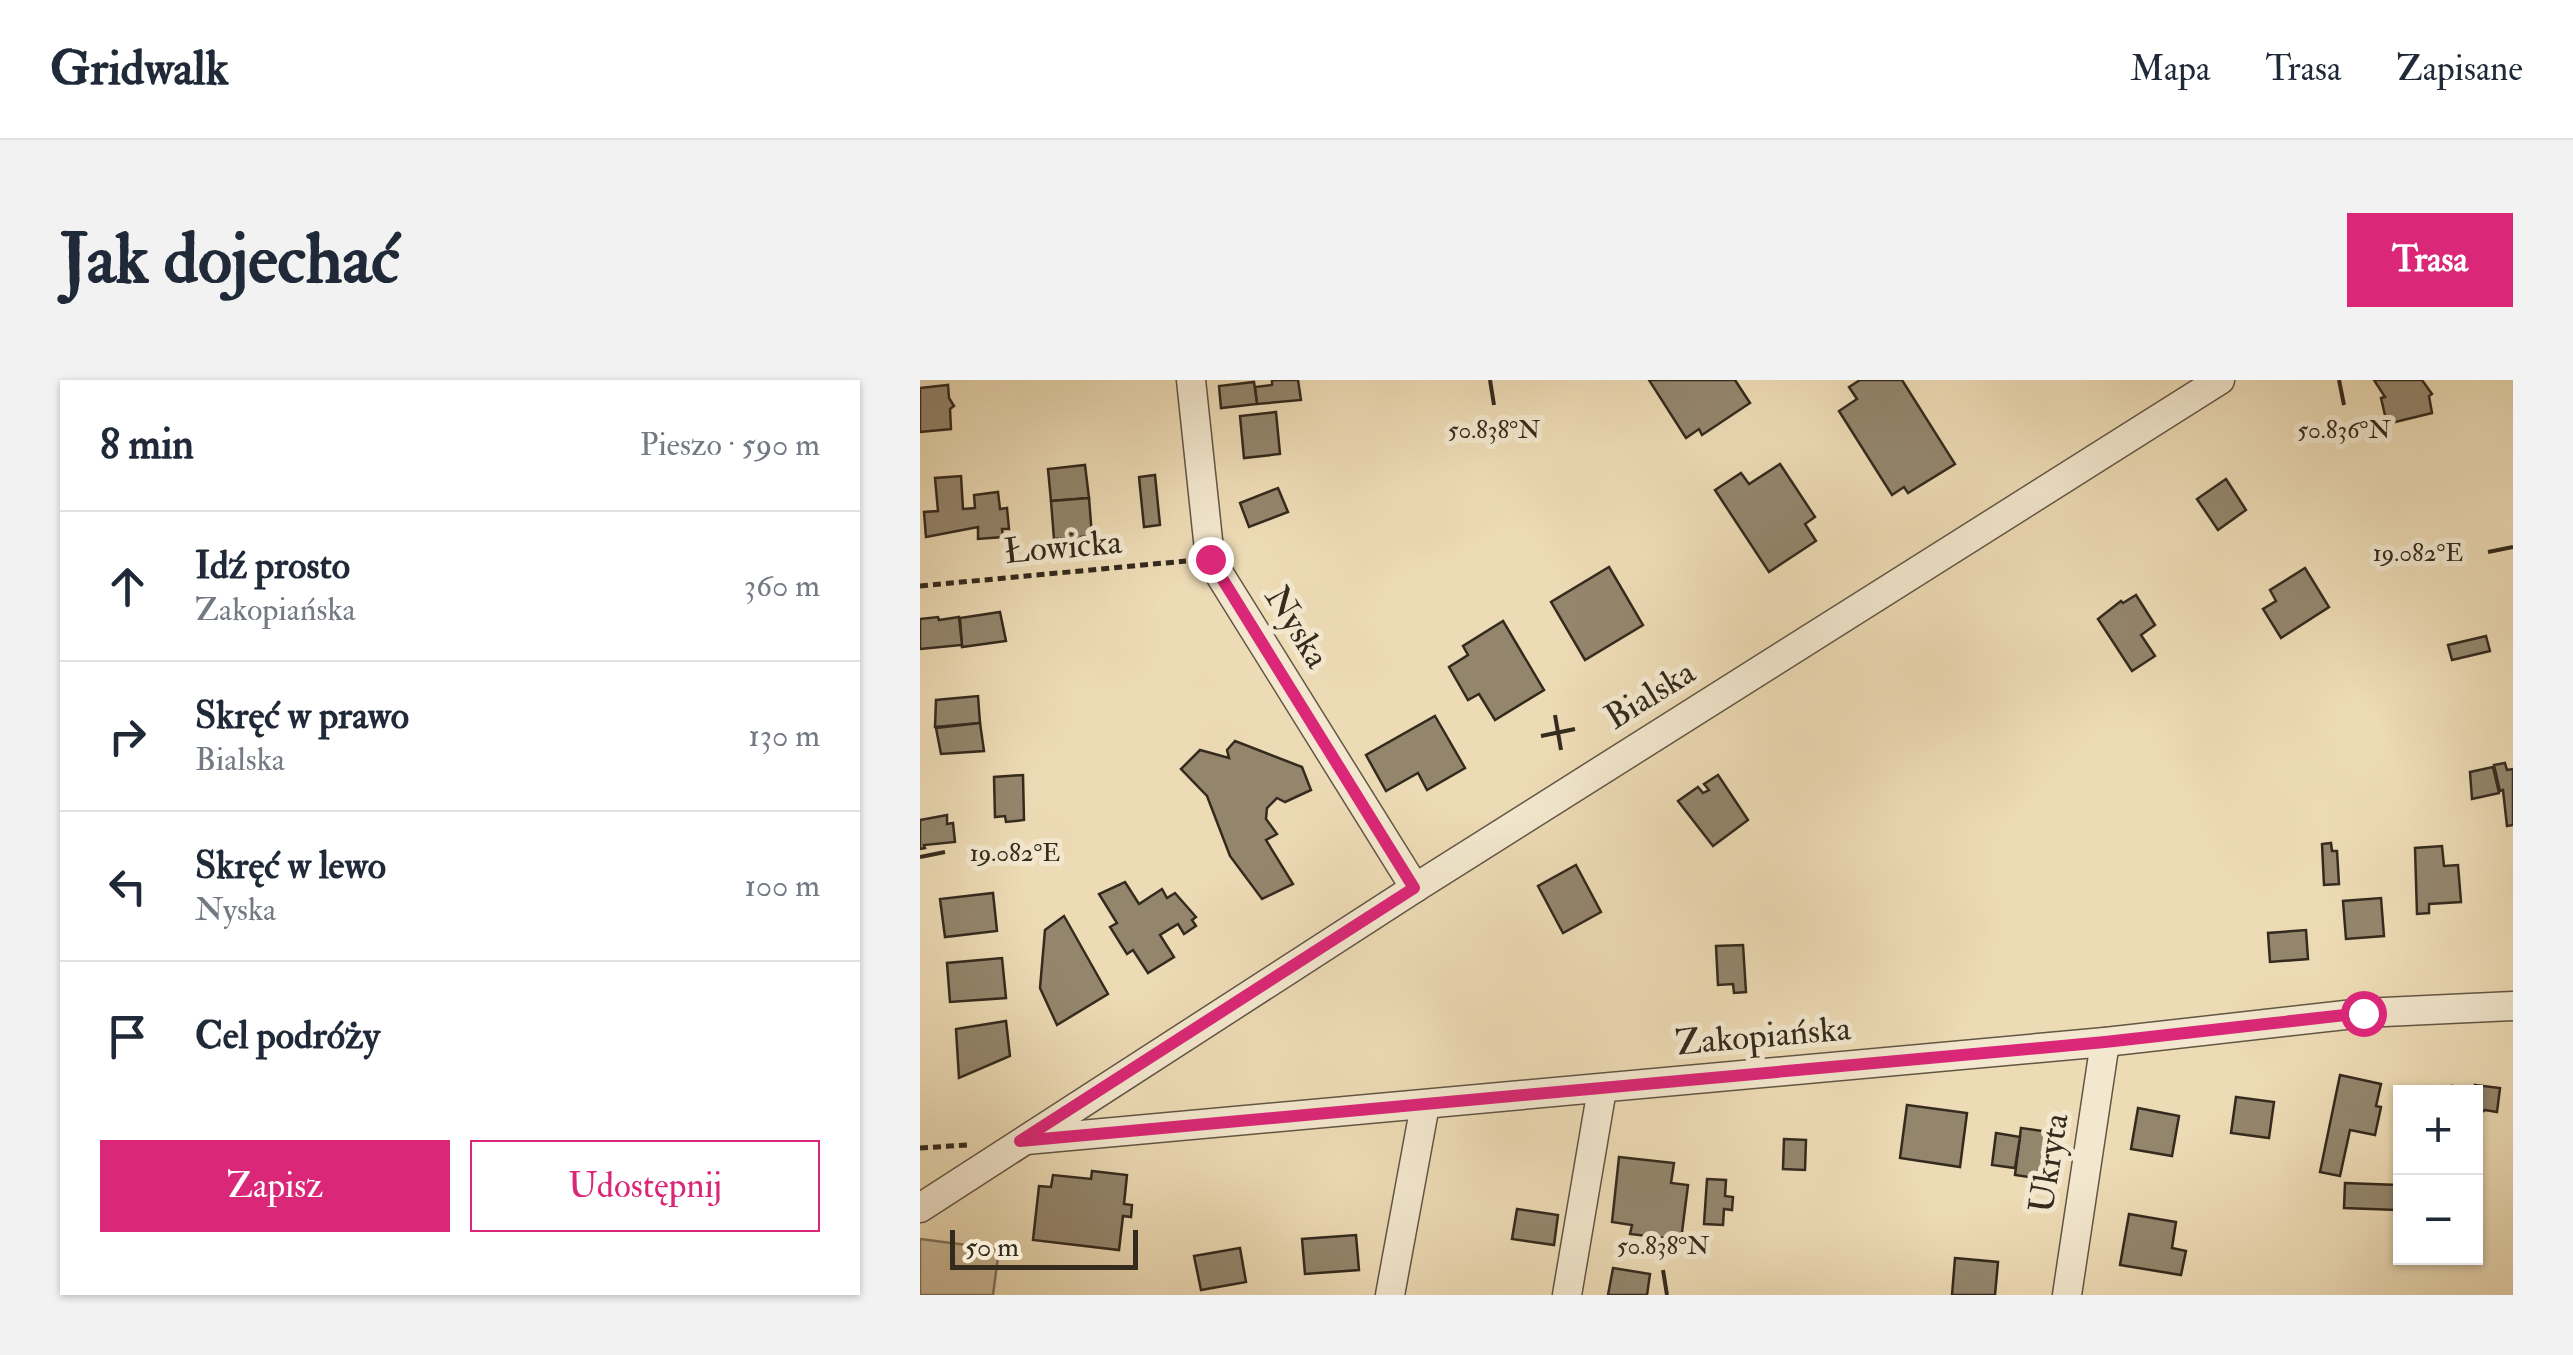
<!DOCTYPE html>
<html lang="pl">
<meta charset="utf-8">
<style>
body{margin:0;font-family:"IM FELL Double Pica",serif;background:#f2f2f3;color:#1f2937}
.controls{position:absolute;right:30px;bottom:30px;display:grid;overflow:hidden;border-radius:0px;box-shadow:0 2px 8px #0004}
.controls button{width:90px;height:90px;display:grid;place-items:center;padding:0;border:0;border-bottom:2px solid #e0e1e3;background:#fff;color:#1f2937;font:50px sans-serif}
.scale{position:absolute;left:30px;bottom:25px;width:188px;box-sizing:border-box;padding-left:10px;border:5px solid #342a1e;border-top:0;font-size:28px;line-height:35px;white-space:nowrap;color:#342a1e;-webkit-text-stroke:8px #f3e8cf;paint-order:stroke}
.stop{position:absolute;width:30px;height:30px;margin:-22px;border:8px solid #db2777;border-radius:50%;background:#fff}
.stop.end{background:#db2777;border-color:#fff;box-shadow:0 2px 10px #0008}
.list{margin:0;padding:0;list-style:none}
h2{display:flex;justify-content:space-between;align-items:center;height:130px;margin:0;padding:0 40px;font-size:42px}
h2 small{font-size:32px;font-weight:400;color:#747a83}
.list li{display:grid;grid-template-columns:65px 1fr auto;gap:30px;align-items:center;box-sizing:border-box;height:150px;padding:0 40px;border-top:2px solid #e0e1e3}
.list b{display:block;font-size:38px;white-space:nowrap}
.list p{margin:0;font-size:32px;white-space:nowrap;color:#747a83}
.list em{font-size:32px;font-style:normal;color:#747a83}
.actions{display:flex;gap:20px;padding:30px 40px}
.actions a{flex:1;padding:22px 0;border:2px solid #db2777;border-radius:0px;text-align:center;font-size:35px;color:#db2777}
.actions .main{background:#db2777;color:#fff}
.icon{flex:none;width:55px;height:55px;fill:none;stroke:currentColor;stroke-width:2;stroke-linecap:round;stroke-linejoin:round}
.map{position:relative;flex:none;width:1593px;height:915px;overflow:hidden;border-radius:0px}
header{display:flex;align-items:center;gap:60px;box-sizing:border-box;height:140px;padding:0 50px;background:#fff;border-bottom:2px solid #e0e1e3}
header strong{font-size:48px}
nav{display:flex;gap:55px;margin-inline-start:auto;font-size:35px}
.intro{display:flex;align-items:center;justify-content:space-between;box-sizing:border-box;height:240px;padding:0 60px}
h1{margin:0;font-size:70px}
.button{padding:25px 45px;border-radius:0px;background:#db2777;color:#fff;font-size:35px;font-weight:700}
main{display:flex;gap:60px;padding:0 60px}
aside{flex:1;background:#fff;border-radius:0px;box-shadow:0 2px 8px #0004}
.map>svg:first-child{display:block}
.green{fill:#cebd9b;stroke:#81745c;stroke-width:2.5}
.building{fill:#94866d;stroke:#342a1e;stroke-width:2.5}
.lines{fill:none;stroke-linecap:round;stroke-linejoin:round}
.minor-casing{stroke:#625644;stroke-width:31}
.path{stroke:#342a1e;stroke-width:5;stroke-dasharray:8 5;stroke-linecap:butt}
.minor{stroke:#f3e8cf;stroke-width:28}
.route{stroke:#db2777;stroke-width:12}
.ticks{fill:none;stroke:#342a1e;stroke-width:4}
.labels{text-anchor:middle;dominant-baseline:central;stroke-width:10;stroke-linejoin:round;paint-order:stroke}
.street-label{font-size:35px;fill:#342a1e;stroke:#f3e8cf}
.ticks-label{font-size:25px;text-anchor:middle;fill:#342a1e;stroke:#f3e8cf;stroke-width:10;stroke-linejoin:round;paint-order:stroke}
</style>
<header>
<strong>Gridwalk</strong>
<nav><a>Mapa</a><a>Trasa</a><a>Zapisane</a></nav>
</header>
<div class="intro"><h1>Jak dojechać</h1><a class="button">Trasa</a></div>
<main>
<aside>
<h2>8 min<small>Pieszo · 590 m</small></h2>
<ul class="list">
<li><svg class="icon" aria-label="ahead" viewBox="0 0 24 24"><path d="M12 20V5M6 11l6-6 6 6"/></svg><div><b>Idź prosto</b><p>Zakopiańska</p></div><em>360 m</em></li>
<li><svg class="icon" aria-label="right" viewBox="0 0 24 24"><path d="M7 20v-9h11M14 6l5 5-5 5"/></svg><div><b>Skręć w prawo</b><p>Bialska</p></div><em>130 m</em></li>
<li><svg class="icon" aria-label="left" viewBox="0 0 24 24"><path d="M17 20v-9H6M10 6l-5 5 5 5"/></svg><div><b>Skręć w lewo</b><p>Nyska</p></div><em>100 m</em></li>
<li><svg class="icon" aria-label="arrive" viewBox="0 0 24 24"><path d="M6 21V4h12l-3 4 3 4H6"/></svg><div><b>Cel podróży</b></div></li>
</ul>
<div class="actions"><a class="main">Zapisz</a><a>Udostępnij</a></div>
</aside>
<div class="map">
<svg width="1593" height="915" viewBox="0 0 1593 915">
<rect width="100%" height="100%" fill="#eddbb5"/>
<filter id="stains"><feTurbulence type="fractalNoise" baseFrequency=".002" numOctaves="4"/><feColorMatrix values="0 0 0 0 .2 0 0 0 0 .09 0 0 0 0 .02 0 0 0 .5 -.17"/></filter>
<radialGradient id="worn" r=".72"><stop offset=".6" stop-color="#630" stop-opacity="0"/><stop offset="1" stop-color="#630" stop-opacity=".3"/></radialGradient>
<!-- green -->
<polygon class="green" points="0,859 79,869 73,915 0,915"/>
<!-- building -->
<g class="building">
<polygon points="352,0 378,0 381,20 337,24 335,7 352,5"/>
<polygon points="729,0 815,0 830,23 782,55 779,49 766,58"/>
<polygon points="940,0 982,0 1035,84 988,113 984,107 972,115 919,31 937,19 929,7"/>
<polygon points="1454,0 1502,0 1512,14 1509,16 1512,33 1467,44 1461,18 1465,17"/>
<polygon points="334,2 337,24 301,28 299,6"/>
<polygon points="28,5 29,18 34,26 30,29 31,49 0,52 0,8"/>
<polygon points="356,32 360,74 324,78 320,36"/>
<polygon points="860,84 895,137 885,144 896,161 849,192 795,110 821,93 829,104"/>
<polygon points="165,85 169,118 131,121 128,89"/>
<polygon points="235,95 240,145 224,147 219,97"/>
<polygon points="41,96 43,129 55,128 54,115 78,112 80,129 87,128 89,149 82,149 83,157 58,159 58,147 6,157 4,132 18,131 15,98"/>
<polygon points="1306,99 1326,130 1298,150 1277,119"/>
<polygon points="358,108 368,132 329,147 320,123"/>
<polygon points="169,118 172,156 161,157 162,166 151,167 150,158 134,159 131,121"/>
<polygon points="689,187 723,245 665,280 631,222"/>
<polygon points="1385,188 1409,227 1361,258 1343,229 1356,221 1350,210"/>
<polygon points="1216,215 1235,245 1221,255 1235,276 1212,291 1178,239 1201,221 1203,223"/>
<polygon points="80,232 86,261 42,267 40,238"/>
<polygon points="18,237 19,240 39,237 42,265 0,269 0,239"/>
<polygon points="583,241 624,310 575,340 559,314 548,320 529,287 548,275 543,266"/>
<polygon points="1566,256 1570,271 1532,280 1528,265"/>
<polygon points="58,316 60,343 15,347 16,320"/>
<polygon points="515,336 545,388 507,410 498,393 466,411 446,375"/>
<polygon points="60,343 64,371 21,374 16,348"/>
<polygon points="315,361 382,387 391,410 365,422 357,418 347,428 346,439 357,454 346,460 373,504 342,519 310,476 287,416 261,389 280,370 309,378 307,370"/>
<polygon points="1585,383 1587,390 1593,389 1593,445 1587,446 1583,410 1580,411 1574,385"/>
<polygon points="1573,387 1579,413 1552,419 1550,392"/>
<polygon points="103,395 104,440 86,442 85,436 75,437 74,397"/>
<polygon points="798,395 828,440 793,466 758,421 778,407 783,413 789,410 784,404"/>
<polygon points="27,435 27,444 33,443 35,462 4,465 5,468 0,469 0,440"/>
<polygon points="1411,463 1412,471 1417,471 1419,504 1404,505 1402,464"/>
<polygon points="1522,466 1524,486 1538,485 1541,522 1509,524 1509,533 1497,534 1495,468"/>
<polygon points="656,485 681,532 643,553 618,506"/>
<polygon points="205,502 219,524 242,509 247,518 255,513 276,537 272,540 276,546 264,554 258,544 240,555 254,577 228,593 213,570 207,574 190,547 197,543 179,514"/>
<polygon points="73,513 77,551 25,557 20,519"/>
<polygon points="1461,518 1464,556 1426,559 1423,521"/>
<polygon points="144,536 188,614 137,645 120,608 125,550"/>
<polygon points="1386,550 1388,579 1350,582 1348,553"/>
<polygon points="823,565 826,612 814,613 813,604 798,605 796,566"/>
<polygon points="82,578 86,618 30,622 27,583"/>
<polygon points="86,641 90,676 39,698 36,649"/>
<polygon points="1420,695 1461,704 1456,726 1461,727 1455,755 1430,750 1420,796 1400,792"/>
<polygon points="1555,705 1580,708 1577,732 1565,730 1559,734 1557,747 1556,712 1531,712 1532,706 1555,709"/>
<polygon points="1316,717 1354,722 1349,758 1311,753"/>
<polygon points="987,725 1047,733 1040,787 980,778"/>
<polygon points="1218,728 1259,736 1252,776 1211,769"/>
<polygon points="1101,748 1136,753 1129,800 1095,795"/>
<polygon points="1076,753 1100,757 1095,788 1072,785"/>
<polygon points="864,759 886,760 885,790 863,789"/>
<polygon points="699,777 754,783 751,803 768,805 761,860 710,854 712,845 692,842"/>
<polygon points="172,791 207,795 204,824 212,825 211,837 203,836 199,870 113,860 119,806 131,807 133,795 171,799"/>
<polygon points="787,799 806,800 805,816 813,817 812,830 804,829 803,845 784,844"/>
<polygon points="1425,803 1478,805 1477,830 1424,828"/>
<polygon points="597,829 638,835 634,865 592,859"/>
<polygon points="1209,834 1256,842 1252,868 1266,871 1261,895 1200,885"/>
<polygon points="436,855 439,890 385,894 382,859"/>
<polygon points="320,868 326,902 281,910 274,876"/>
<polygon points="1035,878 1078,882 1075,915 1032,915"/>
<polygon points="693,888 730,894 727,915 688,915"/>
</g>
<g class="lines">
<defs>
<g id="minor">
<polyline points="271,0 290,179 495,508"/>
<polyline points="106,760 1185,662 1443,633 1593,626"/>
<polyline points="0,828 495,508 1300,0"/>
<polyline points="470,915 505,725"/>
<polyline points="647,915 682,709"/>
<polyline points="1147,915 1185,662"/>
</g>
</defs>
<!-- minor casing -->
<use href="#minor" class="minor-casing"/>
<!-- path -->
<g class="path">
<polyline points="0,206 266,181"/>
<polyline points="0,768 47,765"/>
</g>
<!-- minor -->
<use href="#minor" class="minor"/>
</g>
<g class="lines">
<!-- route -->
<polyline class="route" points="290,179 494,508 100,761 1185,662 1443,633"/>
</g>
<!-- ticks -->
<path class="ticks" d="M570,0L574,25M1419,0L1424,25M1568,172L1593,167M635,335L641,370M621,356L655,349M0,477L25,472M743,890L747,915"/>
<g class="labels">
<!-- street labels -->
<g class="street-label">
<text transform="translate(143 167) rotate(-5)">Łowicka</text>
<text transform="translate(377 247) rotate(58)">Nyska</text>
<text transform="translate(730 315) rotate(-32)">Bialska</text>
<text transform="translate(843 656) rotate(-5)">Zakopiańska</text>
<text transform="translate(1129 783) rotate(-81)">Ukryta</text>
</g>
</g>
<g class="ticks-label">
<text x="574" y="58">50.838°N</text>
<text x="1424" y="58">50.836°N</text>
<text x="1498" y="181">19.082°E</text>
<text x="95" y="481">19.082°E</text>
<text x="743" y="874">50.838°N</text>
</g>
<rect width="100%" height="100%" filter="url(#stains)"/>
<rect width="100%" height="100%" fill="url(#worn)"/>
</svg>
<div class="controls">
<button>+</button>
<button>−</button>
</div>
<div class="scale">50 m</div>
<div class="stop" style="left:1443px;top:633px"></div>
<div class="stop end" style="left:290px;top:179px"></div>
</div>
</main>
